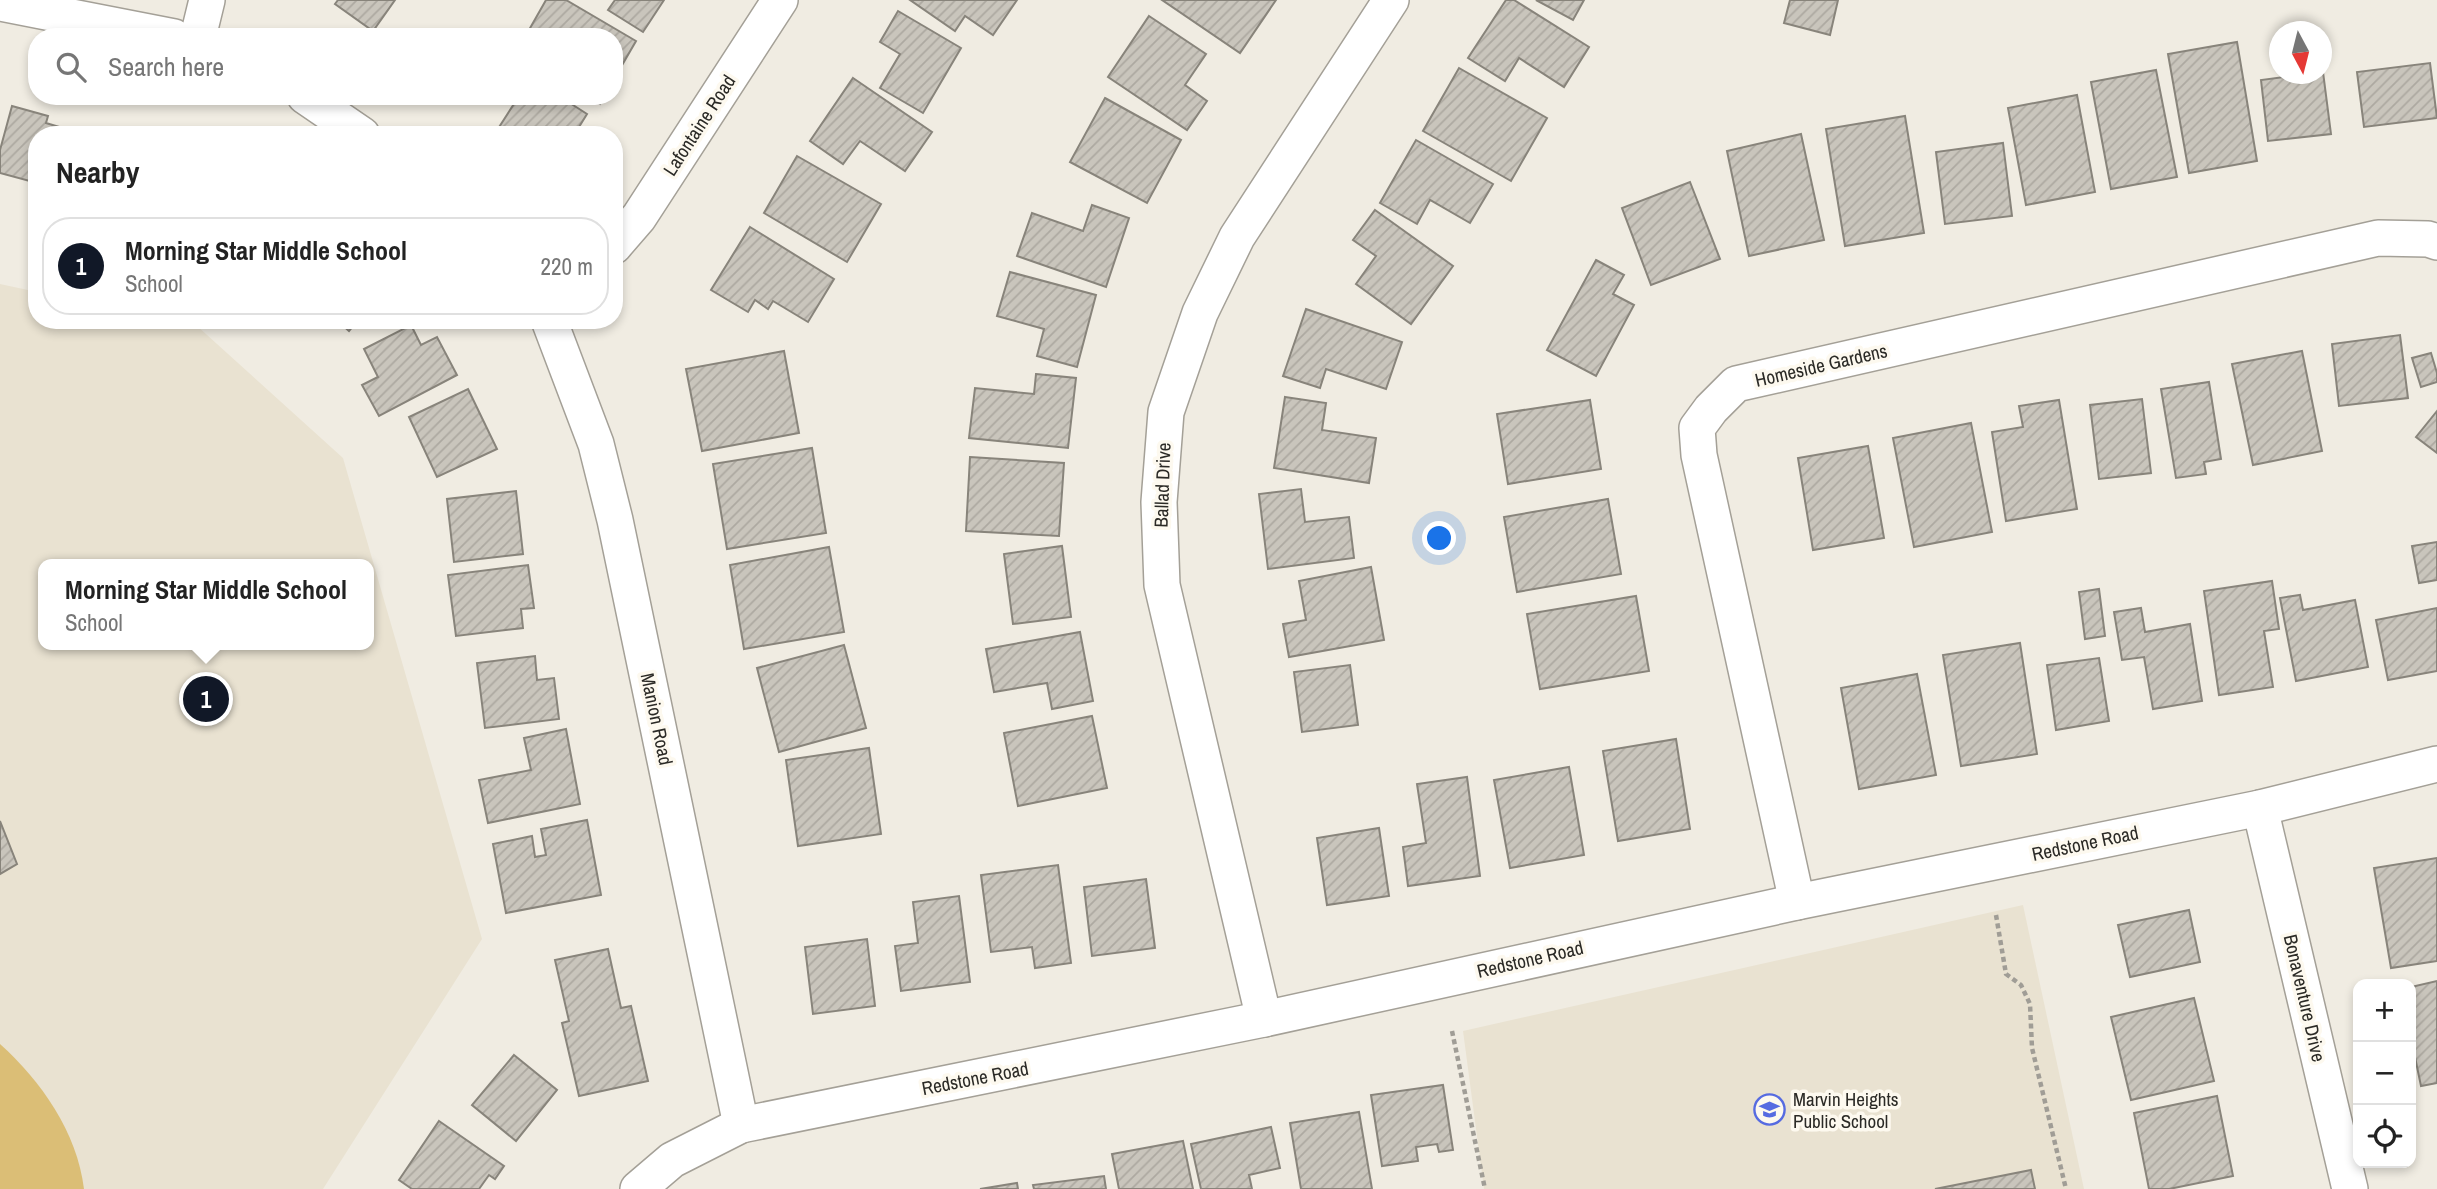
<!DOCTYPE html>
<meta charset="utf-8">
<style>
body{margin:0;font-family:"Archivo Narrow",sans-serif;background:#f2f2f2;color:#222}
.controls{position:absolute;right:21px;bottom:21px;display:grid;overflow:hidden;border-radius:14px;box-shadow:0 4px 10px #0003}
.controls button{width:63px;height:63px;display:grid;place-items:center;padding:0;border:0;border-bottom:2px solid #e0e0e0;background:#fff;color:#222;font:35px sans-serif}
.compass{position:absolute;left:2269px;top:21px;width:63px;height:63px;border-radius:50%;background:#fff;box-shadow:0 4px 10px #0003;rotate:173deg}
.you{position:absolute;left:1440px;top:539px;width:24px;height:24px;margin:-18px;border:5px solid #fff;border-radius:50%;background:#1a73e8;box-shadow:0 0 0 10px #1a73e833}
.badge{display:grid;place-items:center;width:46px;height:46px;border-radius:50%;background:#111827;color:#fff;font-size:23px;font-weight:700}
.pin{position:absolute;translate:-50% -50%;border:4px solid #fff;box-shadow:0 2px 7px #0006}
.popup{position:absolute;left:38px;top:559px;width:336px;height:91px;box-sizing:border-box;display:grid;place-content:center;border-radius:14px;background:#fff;filter:drop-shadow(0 2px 5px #0005);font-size:23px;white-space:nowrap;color:#767676}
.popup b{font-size:26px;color:#222}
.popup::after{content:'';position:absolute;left:50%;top:100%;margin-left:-14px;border:14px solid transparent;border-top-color:#fff}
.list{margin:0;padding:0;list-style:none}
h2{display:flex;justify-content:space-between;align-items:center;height:91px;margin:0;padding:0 28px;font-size:30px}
h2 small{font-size:23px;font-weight:400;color:#767676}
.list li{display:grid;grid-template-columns:46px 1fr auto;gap:21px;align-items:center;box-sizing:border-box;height:98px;margin:0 14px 14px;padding:0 14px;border:2px solid #e0e0e0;border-radius:28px}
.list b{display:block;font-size:26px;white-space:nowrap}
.list p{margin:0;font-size:23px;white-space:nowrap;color:#767676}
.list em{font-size:23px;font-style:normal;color:#767676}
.icon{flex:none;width:38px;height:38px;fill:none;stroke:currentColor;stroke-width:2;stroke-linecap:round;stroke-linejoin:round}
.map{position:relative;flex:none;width:2437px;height:1189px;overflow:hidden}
.search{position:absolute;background:#fff;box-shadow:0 4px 10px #0003;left:28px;top:28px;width:595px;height:77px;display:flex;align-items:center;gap:18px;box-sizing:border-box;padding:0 24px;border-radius:28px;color:#767676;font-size:26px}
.panel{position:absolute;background:#fff;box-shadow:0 4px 10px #0003;left:28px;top:126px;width:595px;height:203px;border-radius:28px}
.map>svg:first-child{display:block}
.built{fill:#e9e2d1;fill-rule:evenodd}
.pitch{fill:#dbbe76}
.building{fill:url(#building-hatch);stroke:#88847b;stroke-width:2}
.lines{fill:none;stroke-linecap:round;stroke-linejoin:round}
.minor-casing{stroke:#a4a097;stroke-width:38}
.path{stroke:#a09d96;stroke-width:4.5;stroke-dasharray:5 3.5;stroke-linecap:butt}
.minor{stroke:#fff;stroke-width:35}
.labels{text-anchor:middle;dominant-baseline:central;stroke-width:7;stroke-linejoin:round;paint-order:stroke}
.street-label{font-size:19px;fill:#2b2a26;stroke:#fdf9ef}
.poi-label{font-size:19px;fill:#2b2a26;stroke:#fdf9ef;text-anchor:start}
</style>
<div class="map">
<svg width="2437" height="1189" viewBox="0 0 2437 1189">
<defs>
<pattern id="building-hatch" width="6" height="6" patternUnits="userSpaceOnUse" patternTransform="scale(1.75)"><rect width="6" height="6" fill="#c9c5bc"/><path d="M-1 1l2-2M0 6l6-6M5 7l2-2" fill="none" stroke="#ada9a1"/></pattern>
</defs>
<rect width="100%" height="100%" fill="#f0ece2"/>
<!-- built -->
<g class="built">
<path d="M0,284L37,292V320H173L196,325L343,458L482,939L323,1189H0ZM43,564H369V645H43Z"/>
<polygon points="2023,905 2084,1189 1484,1189 1463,1031"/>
</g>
<!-- pitch -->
<path class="pitch" d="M0,1044C41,1081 77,1132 84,1189H0Z"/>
<!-- building -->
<g class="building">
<polygon points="338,0 395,0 373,31 335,4"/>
<polygon points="546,0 566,0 636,41 614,79 614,37 540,37 529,30"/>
<polygon points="615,0 664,0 643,32 608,10"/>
<polygon points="910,0 1017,0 993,35 965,16 955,31"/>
<polygon points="1162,0 1276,0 1240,53"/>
<polygon points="1506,0 1514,0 1589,47 1564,87 1519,58 1505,81 1468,58"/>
<polygon points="1536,0 1584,0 1573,20"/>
<polygon points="1790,0 1838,0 1830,35 1784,23"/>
<polygon points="898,11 961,48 923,113 880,88 900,54 880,42"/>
<polygon points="1149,16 1206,54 1185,85 1207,101 1187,130 1108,77"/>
<polygon points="2237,42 2257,161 2189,173 2168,54"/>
<polygon points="2430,63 2437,118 2364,127 2357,72"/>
<polygon points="1459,68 1547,118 1511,181 1423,131"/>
<polygon points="2156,70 2177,177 2111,189 2091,82"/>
<polygon points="2322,72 2323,72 2331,134 2268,141 2261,80"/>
<polygon points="853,78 932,132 905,171 860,141 843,164 810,141"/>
<polygon points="2077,95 2095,192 2026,205 2008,108"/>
<polygon points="519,96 559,96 587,114 574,135 494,135"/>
<polygon points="587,96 605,96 600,104"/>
<polygon points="1105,98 1181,140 1147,203 1070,162"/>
<polygon points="12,106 48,116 46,123 69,130 67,135 37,135 37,183 0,173 0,150"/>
<polygon points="1905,116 1924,233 1845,246 1826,129"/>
<polygon points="1801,134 1824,240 1749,256 1727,151"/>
<polygon points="1416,140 1493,184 1470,223 1430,200 1417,224 1380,203"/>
<polygon points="2003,143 2012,216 1945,224 1936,152"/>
<polygon points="797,156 881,204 847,262 764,213"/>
<polygon points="1690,182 1720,259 1651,285 1622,208"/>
<polygon points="1092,205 1129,218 1106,287 1017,256 1032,213 1083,231"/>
<polygon points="1375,210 1453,266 1411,324 1356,284 1376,256 1353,240"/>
<polygon points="750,227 834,279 808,322 773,301 768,309 755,300 748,312 711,290"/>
<polygon points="1596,260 1624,275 1613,294 1634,305 1596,376 1547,350"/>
<polygon points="1010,272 1096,295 1077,367 1037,356 1044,329 997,316"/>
<polygon points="1306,309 1402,342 1386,389 1326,369 1320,388 1283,376"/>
<polygon points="337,320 358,320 349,331"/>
<polygon points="411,325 421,345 437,337 457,375 379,416 362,385 378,377 364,349"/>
<polygon points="2400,335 2408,398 2339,406 2332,344"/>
<polygon points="784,351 799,433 702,451 686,369"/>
<polygon points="2302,351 2322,451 2253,465 2232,364"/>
<polygon points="2431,353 2437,373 2437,382 2421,387 2412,358"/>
<polygon points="1036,374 1076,378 1068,448 969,438 975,388 1034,394"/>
<polygon points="2209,382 2221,459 2204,462 2206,474 2176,478 2161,389"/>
<polygon points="468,389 497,449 437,477 409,417"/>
<polygon points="1285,397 1326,403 1322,430 1376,438 1369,483 1274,468"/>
<polygon points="2142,399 2151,473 2099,479 2090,405"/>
<polygon points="1590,400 1601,469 1508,484 1497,414"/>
<polygon points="2059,400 2077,509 2006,521 1992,432 2023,427 2019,406"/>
<polygon points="2437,411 2437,453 2416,437"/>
<polygon points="1971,423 1992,532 1914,547 1893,438"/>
<polygon points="1868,446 1884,538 1813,550 1798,458"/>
<polygon points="812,448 826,533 727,549 713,464"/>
<polygon points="970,457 1064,463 1059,536 966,531"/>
<polygon points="1301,489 1305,522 1349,517 1354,558 1268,569 1259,494"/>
<polygon points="516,491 523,554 454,562 447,499"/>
<polygon points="1608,499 1621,574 1517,592 1504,517"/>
<polygon points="2437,542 2437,580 2419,583 2412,546"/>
<polygon points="1062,546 1071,617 1013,624 1004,554"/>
<polygon points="829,547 844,632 744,649 730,565"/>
<polygon points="528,565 534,608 521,609 523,628 456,636 448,575"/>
<polygon points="1371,567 1384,640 1289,657 1283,624 1306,620 1299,581"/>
<polygon points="2272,581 2279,629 2264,631 2273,687 2219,695 2204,591"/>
<polygon points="2099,589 2105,636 2085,639 2079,592"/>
<polygon points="2300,595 2303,610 2355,600 2368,667 2296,681 2280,598"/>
<polygon points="1636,596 1649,671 1540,689 1527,614"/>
<polygon points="2141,608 2145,632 2190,624 2202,701 2153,709 2144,657 2122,660 2114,612"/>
<polygon points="2437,608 2437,671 2388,680 2376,620"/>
<polygon points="1080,632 1093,701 1052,709 1047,683 994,692 986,649"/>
<polygon points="2020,643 2037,754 1961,766 1943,655"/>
<polygon points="844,645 866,728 779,752 757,668"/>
<polygon points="535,656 537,680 554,678 559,719 485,728 477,663"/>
<polygon points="2099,658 2109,721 2056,730 2047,665"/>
<polygon points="1350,665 1358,725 1302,732 1294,672"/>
<polygon points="1917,674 1936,775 1859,789 1841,688"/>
<polygon points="1092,716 1107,788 1018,806 1004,733"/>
<polygon points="566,729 580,804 488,823 479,780 531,770 524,738"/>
<polygon points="1676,739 1690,829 1618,841 1603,751"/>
<polygon points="869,748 881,834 798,846 786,760"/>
<polygon points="1569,767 1584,855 1510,868 1494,780"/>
<polygon points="1467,777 1480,876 1408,886 1403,847 1426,843 1417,784"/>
<polygon points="587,820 601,895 506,913 493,844 532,836 535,857 546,855 541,829"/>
<polygon points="0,821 17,864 0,874"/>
<polygon points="1379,828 1389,896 1327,905 1317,838"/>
<polygon points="2437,858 2437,961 2391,968 2374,868"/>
<polygon points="1058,865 1071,963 1035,968 1032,947 991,952 981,875"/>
<polygon points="1146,879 1155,948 1092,956 1084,887"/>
<polygon points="959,896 970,982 901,991 895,946 918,943 913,902"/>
<polygon points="2189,910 2200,962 2130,977 2118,925"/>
<polygon points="867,939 875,1006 813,1014 805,947"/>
<polygon points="608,949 621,1008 631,1006 648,1081 579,1096 562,1023 569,1021 555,960"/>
<polygon points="2437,981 2437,1083 2421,1086 2411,1038 2411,987"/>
<polygon points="2194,998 2214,1081 2131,1100 2111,1017"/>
<polygon points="514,1055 557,1090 516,1141 472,1105"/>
<polygon points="1443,1085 1453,1150 1439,1152 1437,1144 1416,1147 1418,1161 1382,1166 1371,1095"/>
<polygon points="2217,1096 2233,1176 2169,1189 2149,1189 2134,1113"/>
<polygon points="1359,1112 1372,1189 1301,1189 1290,1123"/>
<polygon points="439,1121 504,1166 495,1179 489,1175 479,1189 412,1189 399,1180"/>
<polygon points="1271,1127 1280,1168 1249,1175 1252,1189 1201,1189 1191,1144"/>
<polygon points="1183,1141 1193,1189 1119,1189 1112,1154"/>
<polygon points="2031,1170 2035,1189 1935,1189"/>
<polygon points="1104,1176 1106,1189 1034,1189 1033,1185"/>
<polygon points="1017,1183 1018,1189 980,1189"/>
</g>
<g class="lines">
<defs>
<g id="minor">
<polyline points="0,3 174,37"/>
<polyline points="198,37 207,0"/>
<polyline points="305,96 362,135"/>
<polyline points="614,246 639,217 780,0"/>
<polyline points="549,320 596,444 615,520 741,1125"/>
<polyline points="2260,808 2350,1189"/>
<polyline points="1797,902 1699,455 1697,428 1711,409 1736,384 2378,238 2428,239 2437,242"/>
<polyline points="1264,1019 1162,585 1159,502 1166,412 1200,313 1237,237 1391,0"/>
<polyline points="638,1189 672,1160 741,1125 1264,1019 1797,902 2260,808 2437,764"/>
</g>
</defs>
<!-- minor casing -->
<use href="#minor" class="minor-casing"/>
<!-- path -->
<g class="path">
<polyline points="1996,915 2006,974 2021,985 2030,1004 2032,1048 2066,1189"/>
<polyline points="1452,1031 1485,1189"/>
</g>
<!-- minor -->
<use href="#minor" class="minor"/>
</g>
<!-- icons -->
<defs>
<symbol id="school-ring" viewBox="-11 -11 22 22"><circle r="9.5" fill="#fdf9ef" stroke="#566be1" stroke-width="1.5"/><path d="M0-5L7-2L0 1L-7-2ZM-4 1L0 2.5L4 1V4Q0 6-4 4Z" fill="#566be1"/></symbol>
</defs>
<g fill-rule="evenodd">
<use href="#school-ring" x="1752" y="1092" width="35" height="35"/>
</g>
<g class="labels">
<!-- street labels -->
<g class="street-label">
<text transform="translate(699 125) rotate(-57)">Lafontaine Road</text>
<text transform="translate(1821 365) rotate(-13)">Homeside Gardens</text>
<text transform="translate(1162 485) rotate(-88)">Ballad Drive</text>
<text transform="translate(657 719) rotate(78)">Manion Road</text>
<text transform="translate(2085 843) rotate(-12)">Redstone Road</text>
<text transform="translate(1530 959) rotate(-13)">Redstone Road</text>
<text transform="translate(2305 998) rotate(77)">Bonaventure Drive</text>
<text transform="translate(975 1078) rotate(-11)">Redstone Road</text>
</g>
<!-- poi labels -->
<g class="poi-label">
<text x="1793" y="1099">Marvin Heights<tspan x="1793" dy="22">Public School</tspan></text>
</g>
</g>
</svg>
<div class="controls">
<button>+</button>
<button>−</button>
<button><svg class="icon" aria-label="locate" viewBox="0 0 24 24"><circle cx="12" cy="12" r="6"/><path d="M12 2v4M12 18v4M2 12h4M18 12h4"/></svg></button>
</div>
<svg class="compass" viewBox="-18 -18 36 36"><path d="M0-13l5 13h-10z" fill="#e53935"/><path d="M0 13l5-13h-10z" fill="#767676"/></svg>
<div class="you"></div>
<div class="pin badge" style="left:206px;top:699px">1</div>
<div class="popup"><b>Morning Star Middle School</b>School</div>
<div class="search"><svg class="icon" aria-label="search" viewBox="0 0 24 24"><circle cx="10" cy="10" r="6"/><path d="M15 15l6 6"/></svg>Search here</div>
<section class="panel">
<h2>Nearby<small></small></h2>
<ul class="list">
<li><span class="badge">1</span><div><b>Morning Star Middle School</b><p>School</p></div><em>220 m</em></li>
</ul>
</section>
</div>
